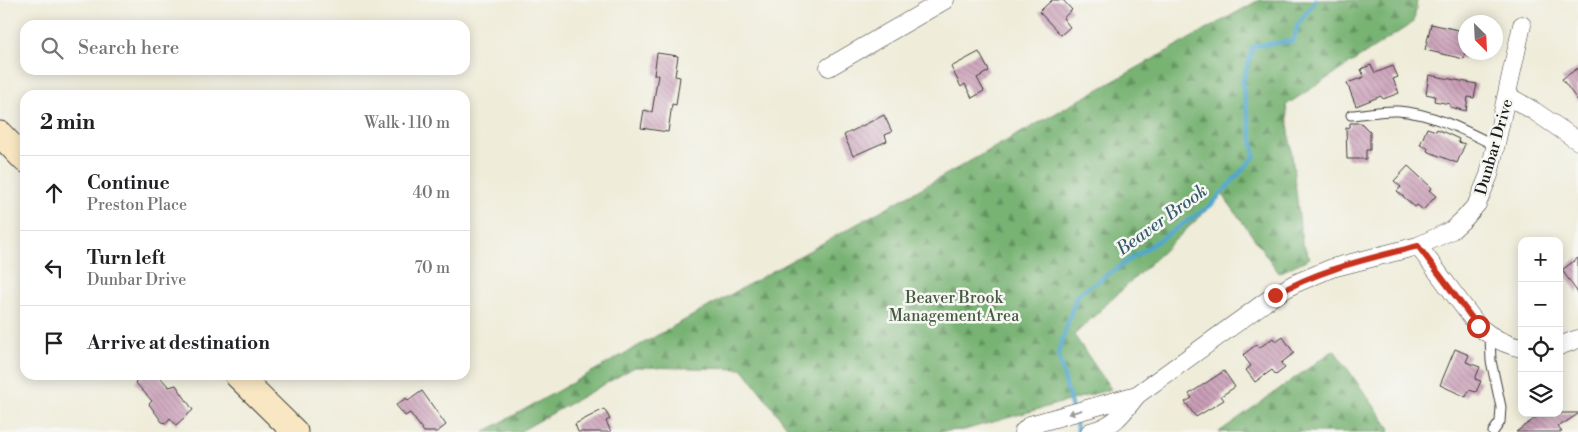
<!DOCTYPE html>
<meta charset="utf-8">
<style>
body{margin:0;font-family:"Libre Bodoni",serif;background:#f6f6f6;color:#202124}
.controls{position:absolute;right:15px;bottom:15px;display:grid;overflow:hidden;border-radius:10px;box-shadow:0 2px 12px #0003}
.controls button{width:45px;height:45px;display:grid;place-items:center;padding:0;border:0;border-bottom:1px solid #e0e0e0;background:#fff;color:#202124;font:25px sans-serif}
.compass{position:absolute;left:1458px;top:15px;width:45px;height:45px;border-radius:50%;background:#fff;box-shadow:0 2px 12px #0003;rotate:156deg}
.stop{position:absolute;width:15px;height:15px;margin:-11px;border:4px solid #c8321e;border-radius:50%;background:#fff}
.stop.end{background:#c8321e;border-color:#fff;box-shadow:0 1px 5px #0008}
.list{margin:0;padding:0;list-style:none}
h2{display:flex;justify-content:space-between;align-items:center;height:65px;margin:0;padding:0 20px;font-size:21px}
h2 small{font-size:16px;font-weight:400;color:#757577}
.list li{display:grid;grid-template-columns:32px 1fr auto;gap:15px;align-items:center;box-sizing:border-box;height:75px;padding:0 20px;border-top:1px solid #e0e0e0}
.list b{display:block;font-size:19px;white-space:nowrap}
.list p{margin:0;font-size:16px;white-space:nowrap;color:#757577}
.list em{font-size:16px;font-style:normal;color:#757577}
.icon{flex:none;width:28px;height:28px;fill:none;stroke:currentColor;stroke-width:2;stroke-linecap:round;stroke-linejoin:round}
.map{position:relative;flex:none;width:1578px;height:432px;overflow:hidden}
.search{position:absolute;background:#fff;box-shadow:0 2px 12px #0003;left:20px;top:20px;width:450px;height:55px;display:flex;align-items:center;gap:12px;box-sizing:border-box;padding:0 18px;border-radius:15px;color:#757577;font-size:19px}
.panel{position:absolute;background:#fff;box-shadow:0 2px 12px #0003;left:20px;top:90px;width:450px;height:290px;border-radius:15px}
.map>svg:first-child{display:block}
.forest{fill:url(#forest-firs);stroke:#4a6848}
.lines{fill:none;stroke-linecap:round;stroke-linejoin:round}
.stream{stroke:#51a7cd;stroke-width:4.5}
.building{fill:url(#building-back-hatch)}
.lane-casing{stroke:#3c3b38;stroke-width:11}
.street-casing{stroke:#3c3b38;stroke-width:19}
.secondary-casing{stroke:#3c3b38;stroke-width:27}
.lane{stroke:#fff;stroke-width:9}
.street{stroke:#fff;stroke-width:18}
.secondary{stroke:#f9e7c3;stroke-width:25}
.oneway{fill:#999}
.route{stroke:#c8321e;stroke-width:6}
.labels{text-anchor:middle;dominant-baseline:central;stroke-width:5;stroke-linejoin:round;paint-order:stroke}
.street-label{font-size:16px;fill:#1c1c1c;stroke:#f6f6f2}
.park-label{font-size:16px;fill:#465b41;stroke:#f6f6f2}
.water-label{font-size:18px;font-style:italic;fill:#345b6c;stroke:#f6f6f2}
</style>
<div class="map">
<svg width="1578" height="432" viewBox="0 0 1578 432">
<defs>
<pattern id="forest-firs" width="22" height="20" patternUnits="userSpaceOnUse" patternTransform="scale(1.25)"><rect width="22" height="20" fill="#78b373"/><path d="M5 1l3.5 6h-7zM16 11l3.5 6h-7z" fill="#62915e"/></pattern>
<pattern id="building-back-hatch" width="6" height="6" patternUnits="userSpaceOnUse" patternTransform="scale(1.25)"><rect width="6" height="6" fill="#cb9fb8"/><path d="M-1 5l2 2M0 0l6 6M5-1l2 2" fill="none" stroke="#a48195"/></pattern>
</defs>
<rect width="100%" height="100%" fill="#f6f6f2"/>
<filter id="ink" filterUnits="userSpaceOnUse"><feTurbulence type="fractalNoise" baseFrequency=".02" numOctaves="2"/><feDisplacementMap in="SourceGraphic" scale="10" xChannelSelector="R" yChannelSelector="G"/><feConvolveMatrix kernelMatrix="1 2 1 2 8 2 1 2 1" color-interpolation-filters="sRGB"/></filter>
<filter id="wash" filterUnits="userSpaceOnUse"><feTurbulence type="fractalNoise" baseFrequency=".0096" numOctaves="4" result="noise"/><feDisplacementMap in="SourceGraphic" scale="20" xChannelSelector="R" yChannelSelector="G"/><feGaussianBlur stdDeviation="1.12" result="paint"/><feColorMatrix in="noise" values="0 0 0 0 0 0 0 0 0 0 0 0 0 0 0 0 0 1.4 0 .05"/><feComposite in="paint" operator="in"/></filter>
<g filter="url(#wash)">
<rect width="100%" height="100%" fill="#efecd9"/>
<!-- forest -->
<g class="forest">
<polygon points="1259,0 1417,0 1414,22 1286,105 1302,242 1310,258 1279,273 1223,195 1074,335 1111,389 964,430 927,432 791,432 743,369 635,367 519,432 484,432"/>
<polygon points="1334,350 1389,427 1390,432 1219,432"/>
</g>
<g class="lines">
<!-- stream -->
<g class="stream">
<polyline points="1072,409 1058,353 1077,295 1210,206 1255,156 1242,84 1253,46 1293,41 1298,24 1316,0"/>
<polyline points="1074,416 1078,432"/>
</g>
</g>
<g id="blocks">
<!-- building -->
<g class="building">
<polygon points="1052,0 1063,0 1072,10 1063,18 1070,27 1061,35 1039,12"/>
<polygon points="1431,24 1463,31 1460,44 1466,45 1464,59 1425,50"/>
<polygon points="979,52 989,71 977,78 984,91 972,98 965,84 961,87 951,67"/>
<polygon points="657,53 678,56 675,76 680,77 676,105 672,104 668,132 641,128 644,110 652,112 658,75 654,75"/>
<polygon points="1371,65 1375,73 1393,66 1398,77 1393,79 1399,93 1383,99 1381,96 1356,106 1347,83 1364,77 1361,69"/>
<polygon points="1578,68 1578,101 1562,79"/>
<polygon points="1429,75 1477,84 1474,98 1468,97 1466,111 1450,107 1450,104 1434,101 1435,96 1426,94"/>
<polygon points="884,115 892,132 885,135 887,141 853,156 844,135"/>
<polygon points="1350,123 1361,123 1370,132 1370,150 1366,150 1366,159 1347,159 1346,128 1350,127"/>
<polygon points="1427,128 1436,131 1437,129 1459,139 1458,142 1465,144 1457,163 1427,151 1428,148 1420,145"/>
<polygon points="1408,166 1432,188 1429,190 1436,196 1423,210 1417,205 1415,207 1397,191 1401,187 1394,181"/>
<polygon points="1578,258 1578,293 1562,270"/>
<polygon points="1283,337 1294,353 1281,363 1285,368 1276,375 1272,370 1255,382 1246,370 1251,366 1243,355 1257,344 1259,348 1273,338 1276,342"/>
<polygon points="1455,349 1469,355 1466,362 1480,367 1475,379 1481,381 1476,392 1469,390 1466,397 1440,385"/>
<polygon points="1224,371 1235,387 1221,396 1224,400 1196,417 1185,402 1192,398 1189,394"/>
<polygon points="144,375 158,375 169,387 176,385 193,410 176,425 170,418 166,423 162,422 149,404 152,401 135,382"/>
<polygon points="422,391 446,425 437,432 424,432 410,413 405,416 396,405 406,398 408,401"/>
<polygon points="604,409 610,419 606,421 611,432 578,432 575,424"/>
<polygon points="1535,413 1578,413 1578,414 1558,427 1562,432 1516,432 1537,417"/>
</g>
</g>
</g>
<g filter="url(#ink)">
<use href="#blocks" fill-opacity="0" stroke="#3c3b38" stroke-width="1"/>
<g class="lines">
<defs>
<g id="lane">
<path d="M1351,115C1366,114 1383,110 1398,111C1432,113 1466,131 1496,146"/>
<polyline points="1490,336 1491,361 1501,407 1500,422 1493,432"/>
</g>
<g id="street">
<polyline points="829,67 945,0"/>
<polyline points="1508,96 1534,111 1578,141"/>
<path d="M1418,246L1478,326C1491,337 1505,345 1522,348"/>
<polyline points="1559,346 1578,339"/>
<polyline points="1023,432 1030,425 1137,395"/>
<path d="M1090,432C1115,426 1122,414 1137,395L1275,295L1294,284L1332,268L1418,246L1452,230L1465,218L1477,204L1489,175L1522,25"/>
</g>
<g id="secondary">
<polyline points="0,134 25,160"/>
<polyline points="237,375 295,432"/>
</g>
</defs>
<!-- lane casing -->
<use href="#lane" class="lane-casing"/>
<!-- street casing -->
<use href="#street" class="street-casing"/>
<!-- secondary casing -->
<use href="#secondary" class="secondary-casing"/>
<!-- lane -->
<use href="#lane" class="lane"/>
<!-- street -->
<use href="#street" class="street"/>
<!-- secondary -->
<use href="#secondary" class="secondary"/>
</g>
<!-- one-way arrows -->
<defs><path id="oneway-solid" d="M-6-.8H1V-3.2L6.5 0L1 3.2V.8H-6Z" transform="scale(1.25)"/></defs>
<use class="oneway" href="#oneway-solid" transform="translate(1075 412) rotate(164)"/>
</g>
<g class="lines" filter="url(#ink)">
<!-- route -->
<path class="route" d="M1275,295C1320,269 1368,259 1418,246L1478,326"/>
</g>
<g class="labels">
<!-- street labels -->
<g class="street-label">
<text transform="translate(1494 147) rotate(-74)">Dunbar Drive</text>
</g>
<!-- park labels -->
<g class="park-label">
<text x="954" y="298">Beaver Brook<tspan x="954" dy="18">Management Area</tspan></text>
</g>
<!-- water labels -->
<g class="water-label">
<text transform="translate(1162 220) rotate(-36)">Beaver Brook</text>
</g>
</g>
</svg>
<div class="controls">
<button>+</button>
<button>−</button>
<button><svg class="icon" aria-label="locate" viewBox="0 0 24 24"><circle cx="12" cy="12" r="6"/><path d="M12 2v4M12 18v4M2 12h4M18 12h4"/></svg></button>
<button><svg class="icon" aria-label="layers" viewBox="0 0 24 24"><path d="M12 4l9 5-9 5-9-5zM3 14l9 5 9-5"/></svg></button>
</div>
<svg class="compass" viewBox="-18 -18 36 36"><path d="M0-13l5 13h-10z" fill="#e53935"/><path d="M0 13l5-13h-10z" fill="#757577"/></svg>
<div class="stop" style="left:1478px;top:326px"></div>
<div class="stop end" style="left:1275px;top:295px"></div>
<div class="search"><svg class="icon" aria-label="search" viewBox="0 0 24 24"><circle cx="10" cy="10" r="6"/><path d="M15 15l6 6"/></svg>Search here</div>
<section class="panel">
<h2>2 min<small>Walk · 110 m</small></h2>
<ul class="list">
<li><svg class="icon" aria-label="ahead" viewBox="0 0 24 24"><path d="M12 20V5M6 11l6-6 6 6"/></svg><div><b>Continue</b><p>Preston Place</p></div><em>40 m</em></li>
<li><svg class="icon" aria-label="left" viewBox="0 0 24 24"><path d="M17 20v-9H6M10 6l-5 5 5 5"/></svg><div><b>Turn left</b><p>Dunbar Drive</p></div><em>70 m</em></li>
<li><svg class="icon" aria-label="arrive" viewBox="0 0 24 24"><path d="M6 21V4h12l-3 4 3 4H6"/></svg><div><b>Arrive at destination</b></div></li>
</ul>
</section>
</div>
